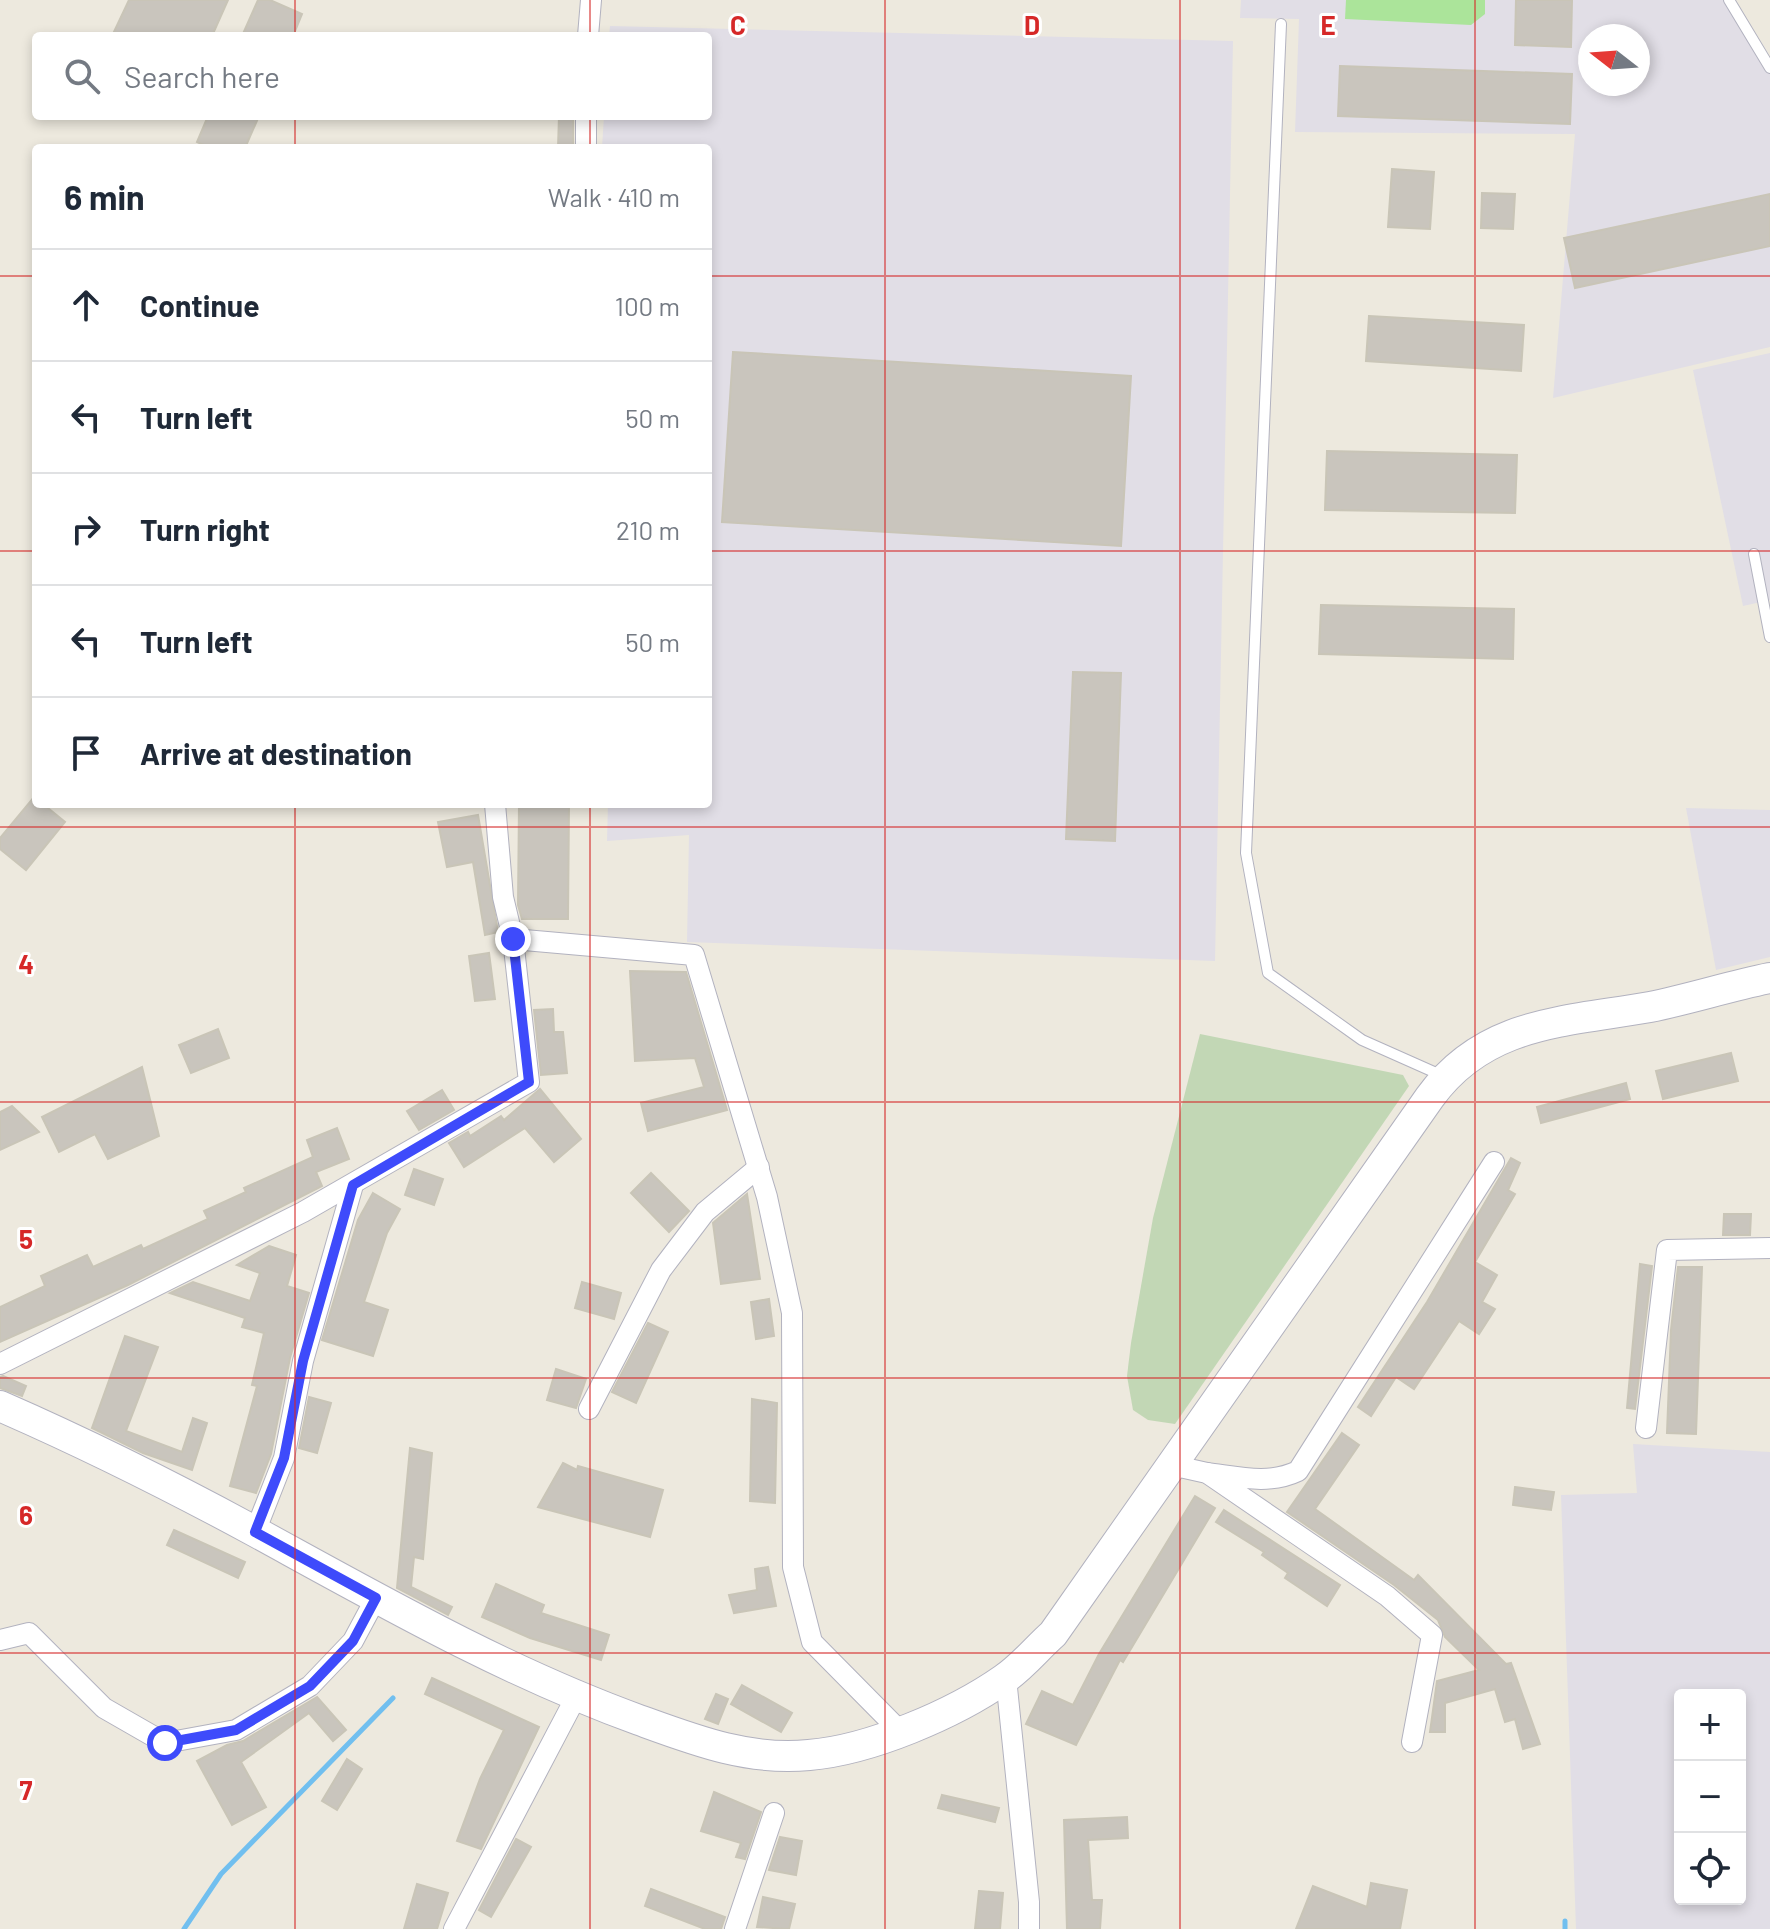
<!DOCTYPE html>
<meta charset="utf-8">
<style>
body{margin:0;font-family:Barlow,sans-serif;background:#f6f6f7;color:#1f2937}
.controls{position:absolute;right:24px;bottom:24px;display:grid;overflow:hidden;border-radius:8px;box-shadow:0 4px 12px #0003}
.controls button{width:72px;height:72px;display:grid;place-items:center;padding:0;border:0;border-bottom:2px solid #e0e1e3;background:#fff;color:#1f2937;font:40px sans-serif}
.compass{position:absolute;left:1578px;top:24px;width:72px;height:72px;border-radius:50%;background:#fff;box-shadow:0 4px 12px #0003;rotate:287deg}
.stop{position:absolute;width:24px;height:24px;margin:-18px;border:6px solid #3e4bfb;border-radius:50%;background:#fff}
.stop.end{background:#3e4bfb;border-color:#fff;box-shadow:0 2px 8px #0008}
.list{margin:0;padding:0;list-style:none}
h2{display:flex;justify-content:space-between;align-items:center;height:104px;margin:0;padding:0 32px;font-size:34px}
h2 small{font-size:26px;font-weight:400;color:#747a83}
.list li{display:grid;grid-template-columns:52px 1fr auto;gap:24px;align-items:center;box-sizing:border-box;height:112px;padding:0 32px;border-top:2px solid #e0e1e3}
.list b{display:block;font-size:30px;white-space:nowrap}
.list em{font-size:26px;font-style:normal;color:#747a83}
.icon{flex:none;width:44px;height:44px;fill:none;stroke:currentColor;stroke-width:2;stroke-linecap:round;stroke-linejoin:round}
.map{position:relative;flex:none;width:1770px;height:1929px;overflow:hidden}
.search{position:absolute;background:#fff;box-shadow:0 4px 12px #0003;left:32px;top:32px;width:680px;height:88px;display:flex;align-items:center;gap:20px;box-sizing:border-box;padding:0 28px;border-radius:8px;color:#747a83;font-size:30px}
.panel{position:absolute;background:#fff;box-shadow:0 4px 12px #0003;left:32px;top:144px;width:680px;height:664px;border-radius:8px}
.map>svg:first-child{display:block}
.industrial{fill:#e1dee6;fill-rule:evenodd}
.green{fill:#abe49a}
.cemetery{fill:#c2d7b5}
.lines{fill:none;stroke-linecap:round;stroke-linejoin:round}
.stream{stroke:#71bfef;stroke-width:5}
.building{fill:#c9c5bd;stroke:#c9c5b7;stroke-width:2}
.service-casing{stroke:#b2b2bf;stroke-width:12}
.minor-casing{stroke:#b2b2bf;stroke-width:22}
.secondary-casing{stroke:#b2b2bf;stroke-width:32}
.service{stroke:#fff;stroke-width:10}
.minor{stroke:#fff;stroke-width:20}
.secondary{stroke:#fff;stroke-width:30}
.route{stroke:#3e4bfb;stroke-width:10}
.grid{fill:none;stroke:#d62828;stroke-width:2;stroke-opacity:0.55}
.grid-label{font-size:26px;text-anchor:middle;font-weight:bold;fill:#d62828;stroke:#fff;stroke-width:6;stroke-linejoin:round;paint-order:stroke}
</style>
<div class="map">
<svg width="1770" height="1929" viewBox="0 0 1770 1929">
<rect width="100%" height="100%" fill="#ede9de"/>
<!-- industrial -->
<g class="industrial">
<path d="M1241,0H1735L1770,61V347L1553,398L1575,134L1295,132L1299,19L1240,18ZM1590,36H1638V84H1590Z"/>
<polygon points="610,26 1233,41 1215,961 687,942 689,835 607,841 608,804 708,804 708,148 602,148 604,116 708,116 708,36 609,36"/>
<polygon points="1770,353 1770,600 1743,606 1693,370"/>
<polygon points="1686,808 1770,810 1770,957 1716,970"/>
<path d="M1633,1444L1770,1452V1929H1576L1561,1495L1637,1493ZM1740,1695V1899H1680V1695Z"/>
</g>
<!-- green -->
<polygon class="green" points="1346,0 1485,0 1485,14 1471,25 1345,19"/>
<!-- cemetery -->
<polygon class="cemetery" points="1200,1034 1403,1075 1409,1086 1175,1424 1148,1420 1133,1410 1127,1376 1131,1343 1153,1218"/>
<g class="lines">
<!-- stream -->
<g class="stream">
<polyline points="1565,1921 1565,1929"/>
<polyline points="184,1929 221,1874 393,1698"/>
</g>
</g>
<!-- building -->
<g class="building">
<polygon points="129,0 228,0 212,36 112,36"/>
<polygon points="258,0 270,0 302,14 293,36 242,36"/>
<polygon points="1516,0 1572,0 1571,47 1515,45"/>
<polygon points="1340,66 1572,74 1570,124 1338,116"/>
<polygon points="208,116 259,116 245,148 210,148 197,142"/>
<polygon points="559,116 573,116 573,148 558,148"/>
<polygon points="1392,169 1434,172 1430,229 1388,227"/>
<polygon points="1482,193 1515,194 1513,229 1481,228"/>
<polygon points="1770,194 1770,246 1575,288 1564,238"/>
<polygon points="1369,316 1524,325 1521,371 1366,361"/>
<polygon points="733,352 1131,376 1121,546 722,522"/>
<polygon points="1327,451 1517,455 1515,513 1325,510"/>
<polygon points="1321,605 1514,609 1513,659 1319,654"/>
<polygon points="1073,672 1121,673 1115,841 1066,839"/>
<polygon points="34,797 36,804 43,804 65,822 26,870 0,849 0,838"/>
<polygon points="519,804 569,804 568,919 522,919 518,905"/>
<polygon points="478,815 498,932 485,935 473,862 447,867 438,822"/>
<polygon points="489,953 495,999 475,1001 469,956"/>
<polygon points="630,971 686,972 727,1110 648,1131 641,1103 704,1087 695,1058 635,1061"/>
<polygon points="553,1009 554,1032 563,1032 567,1073 541,1075 534,1010"/>
<polygon points="218,1029 229,1058 191,1073 179,1045"/>
<polygon points="1731,1053 1738,1081 1663,1099 1656,1071"/>
<polygon points="142,1067 159,1136 108,1159 95,1134 59,1152 42,1117"/>
<polygon points="1626,1083 1630,1099 1541,1123 1537,1107"/>
<polygon points="540,1089 581,1139 554,1162 525,1128 464,1167 449,1143 468,1132 470,1136 501,1116 504,1120"/>
<polygon points="442,1090 454,1110 419,1130 407,1111"/>
<polygon points="12,1106 39,1132 0,1150 0,1112"/>
<polygon points="337,1128 349,1159 316,1172 322,1186 128,1285 0,1342 0,1307 45,1286 41,1276 87,1255 93,1267 141,1245 143,1249 208,1219 204,1211 246,1192 244,1188 313,1157 307,1140"/>
<polygon points="1511,1158 1520,1163 1508,1190 1515,1194 1475,1262 1497,1275 1482,1302 1495,1309 1479,1334 1459,1321 1414,1389 1396,1377 1371,1416 1358,1407 1427,1302"/>
<polygon points="414,1169 443,1179 434,1205 405,1195"/>
<polygon points="651,1173 689,1211 669,1232 631,1193"/>
<polygon points="373,1193 400,1209 387,1233 364,1302 388,1310 373,1356 322,1340 358,1220"/>
<polygon points="747,1194 760,1279 721,1284 713,1223"/>
<polygon points="1724,1214 1751,1214 1750,1235 1723,1235"/>
<polygon points="269,1246 296,1255 287,1286 309,1293 290,1358 271,1454 256,1493 230,1486 257,1386 252,1385 264,1333 242,1327 245,1318 170,1293 193,1282 250,1301 260,1273 237,1265"/>
<polygon points="1640,1264 1652,1266 1635,1409 1627,1408"/>
<polygon points="1678,1267 1702,1267 1696,1434 1667,1433 1671,1330"/>
<polygon points="582,1282 621,1293 614,1319 575,1308"/>
<polygon points="769,1299 774,1336 756,1339 751,1302"/>
<polygon points="648,1323 668,1332 636,1403 612,1392"/>
<polygon points="125,1336 158,1347 126,1431 182,1452 193,1418 207,1423 192,1470 143,1453 92,1428"/>
<polygon points="556,1369 586,1379 576,1408 547,1400"/>
<polygon points="3,1376 26,1386 22,1396 0,1388 0,1377"/>
<polygon points="309,1397 331,1403 317,1453 299,1448"/>
<polygon points="752,1399 777,1403 775,1503 750,1501"/>
<polygon points="1342,1433 1359,1445 1315,1509 1414,1580 1418,1575 1506,1664 1511,1663 1540,1744 1523,1749 1515,1719 1505,1722 1495,1689 1445,1703 1445,1732 1430,1732 1437,1681 1479,1670 1445,1637 1438,1620 1394,1585 1287,1512"/>
<polygon points="410,1448 432,1453 423,1559 414,1557 411,1587 452,1607 448,1615 397,1588"/>
<polygon points="563,1463 577,1470 578,1466 663,1490 650,1537 538,1507"/>
<polygon points="1515,1487 1554,1492 1551,1510 1513,1505"/>
<polygon points="1195,1496 1215,1508 1123,1662 1120,1660 1076,1745 1026,1724 1042,1691 1073,1705 1099,1654"/>
<polygon points="1224,1510 1340,1585 1327,1606 1285,1578 1288,1573 1262,1555 1264,1552 1216,1522"/>
<polygon points="174,1530 245,1562 238,1578 167,1545"/>
<polygon points="768,1567 776,1606 734,1613 729,1595 757,1590 755,1569"/>
<polygon points="496,1584 544,1605 541,1613 609,1635 601,1660 530,1638 482,1617"/>
<polygon points="432,1678 539,1727 481,1849 457,1841 480,1779 504,1730 425,1694"/>
<polygon points="742,1685 792,1713 781,1732 731,1704"/>
<polygon points="716,1694 728,1699 718,1724 705,1719"/>
<polygon points="317,1697 346,1730 333,1741 309,1713 241,1762 266,1807 232,1825 197,1761 227,1745 243,1741"/>
<polygon points="347,1759 362,1769 337,1810 322,1801"/>
<polygon points="714,1792 761,1812 745,1859 736,1857 741,1843 701,1831"/>
<polygon points="942,1795 999,1808 995,1822 938,1808"/>
<polygon points="1127,1817 1128,1838 1088,1840 1092,1900 1102,1900 1100,1929 1067,1929 1064,1820"/>
<polygon points="780,1837 802,1841 796,1875 769,1870"/>
<polygon points="516,1839 531,1847 491,1917 479,1910"/>
<polygon points="1371,1883 1407,1890 1400,1929 1296,1929 1313,1886 1367,1907"/>
<polygon points="417,1884 448,1893 437,1929 404,1929"/>
<polygon points="651,1889 725,1917 721,1929 705,1929 645,1906"/>
<polygon points="979,1891 1003,1893 1000,1929 975,1929"/>
<polygon points="763,1897 795,1904 789,1929 757,1927"/>
</g>
<g class="lines">
<defs>
<g id="service">
<polyline points="1729,0 1770,68"/>
<polyline points="1281,24 1246,853 1268,973 1362,1040 1443,1076"/>
<polyline points="1754,554 1770,637"/>
</g>
<g id="minor">
<polyline points="588,36 591,0"/>
<polyline points="586,148 586,116"/>
<polyline points="513,939 694,955 767,1197 792,1313 793,1567 812,1642 900,1731"/>
<polyline points="0,1364 303,1212 529,1082 513,939 503,897 495,804"/>
<polyline points="589,1409 661,1270 705,1212 759,1167"/>
<polyline points="1646,1428 1667,1250 1770,1248"/>
<polyline points="1171,1465 1207,1473 1387,1596 1432,1635 1412,1742"/>
<path d="M1207,1473C1239,1477 1269,1485 1298,1471L1494,1162"/>
<polyline points="255,1532 284,1458 303,1361 353,1185"/>
<polyline points="0,1640 29,1633 104,1708 165,1743 236,1730 310,1686 353,1641 376,1598"/>
<polyline points="1006,1678 1029,1902 1029,1929"/>
<polyline points="454,1929 576,1697"/>
<polyline points="735,1929 774,1813"/>
</g>
<path id="secondary" d="M0,1406C87,1444 171,1486 254,1531C380,1600 504,1671 639,1720C694,1740 748,1761 809,1755C870,1750 954,1714 1004,1679C1022,1667 1037,1648 1053,1634L1430,1097C1485,1021 1566,1022 1650,1007C1690,999 1730,986 1770,978"/>
</defs>
<!-- service casing -->
<use href="#service" class="service-casing"/>
<!-- minor casing -->
<use href="#minor" class="minor-casing"/>
<!-- secondary casing -->
<use href="#secondary" class="secondary-casing"/>
<!-- service -->
<use href="#service" class="service"/>
<!-- minor -->
<use href="#minor" class="minor"/>
<!-- secondary -->
<use href="#secondary" class="secondary"/>
</g>
<g class="lines">
<!-- route -->
<polyline class="route" points="165,1743 236,1730 310,1686 353,1641 376,1598 255,1532 284,1458 303,1361 353,1185 529,1082 513,939"/>
</g>
<!-- grid -->
<path class="grid" d="M295,0V36M590,0V36M885,0V1929M1180,0V1929M1475,0V1929M295,116V148M590,116V148M0,276H36M708,276H1770M0,551H36M708,551H1770M295,804V1929M590,804V1929M0,827H1770M0,1102H1770M0,1378H1770M0,1653H1770"/>
<g class="grid-label">
<text x="738" y="35">C</text>
<text x="1032" y="35">D</text>
<text x="1328" y="35">E</text>
<text x="26" y="974">4</text>
<text x="26" y="1249">5</text>
<text x="26" y="1525">6</text>
<text x="26" y="1800">7</text>
</g>
</svg>
<div class="controls">
<button>+</button>
<button>−</button>
<button><svg class="icon" aria-label="locate" viewBox="0 0 24 24"><circle cx="12" cy="12" r="6"/><path d="M12 2v4M12 18v4M2 12h4M18 12h4"/></svg></button>
</div>
<svg class="compass" viewBox="-18 -18 36 36"><path d="M0-13l5 13h-10z" fill="#e53935"/><path d="M0 13l5-13h-10z" fill="#747a83"/></svg>
<div class="stop" style="left:165px;top:1743px"></div>
<div class="stop end" style="left:513px;top:939px"></div>
<div class="search"><svg class="icon" aria-label="search" viewBox="0 0 24 24"><circle cx="10" cy="10" r="6"/><path d="M15 15l6 6"/></svg>Search here</div>
<section class="panel">
<h2>6 min<small>Walk · 410 m</small></h2>
<ul class="list">
<li><svg class="icon" aria-label="ahead" viewBox="0 0 24 24"><path d="M12 20V5M6 11l6-6 6 6"/></svg><div><b>Continue</b></div><em>100 m</em></li>
<li><svg class="icon" aria-label="left" viewBox="0 0 24 24"><path d="M17 20v-9H6M10 6l-5 5 5 5"/></svg><div><b>Turn left</b></div><em>50 m</em></li>
<li><svg class="icon" aria-label="right" viewBox="0 0 24 24"><path d="M7 20v-9h11M14 6l5 5-5 5"/></svg><div><b>Turn right</b></div><em>210 m</em></li>
<li><svg class="icon" aria-label="left" viewBox="0 0 24 24"><path d="M17 20v-9H6M10 6l-5 5 5 5"/></svg><div><b>Turn left</b></div><em>50 m</em></li>
<li><svg class="icon" aria-label="arrive" viewBox="0 0 24 24"><path d="M6 21V4h12l-3 4 3 4H6"/></svg><div><b>Arrive at destination</b></div></li>
</ul>
</section>
</div>
